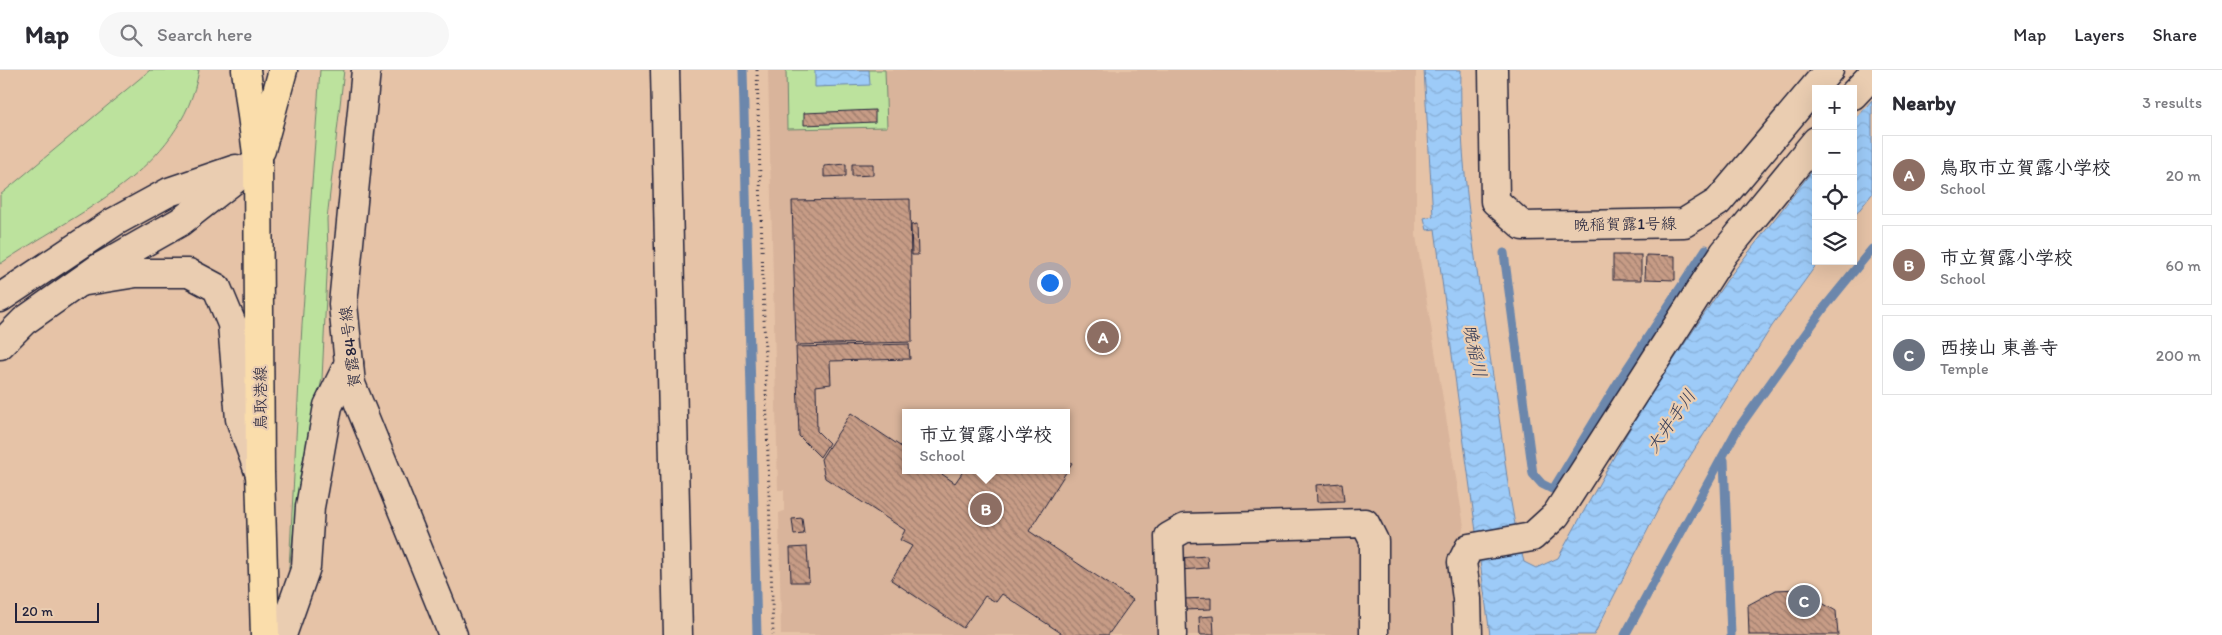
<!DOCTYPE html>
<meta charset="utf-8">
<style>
body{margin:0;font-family:Itim,"Klee One",sans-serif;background:#f7f7f7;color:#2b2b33}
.controls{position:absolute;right:15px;top:15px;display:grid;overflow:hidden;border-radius:0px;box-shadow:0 5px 20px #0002}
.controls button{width:45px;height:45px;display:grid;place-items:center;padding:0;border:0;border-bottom:1px solid #e1e1e2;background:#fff;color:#2b2b33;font:25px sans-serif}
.scale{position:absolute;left:15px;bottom:12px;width:84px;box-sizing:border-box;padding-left:5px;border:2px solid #22223b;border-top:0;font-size:14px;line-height:18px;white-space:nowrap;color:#22223b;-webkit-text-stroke:4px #eacdb1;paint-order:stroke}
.you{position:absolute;left:1049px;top:212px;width:18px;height:18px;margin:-12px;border:4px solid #fff;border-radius:50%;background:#1a73e8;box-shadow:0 0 0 8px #1a73e833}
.badge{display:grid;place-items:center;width:32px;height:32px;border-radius:50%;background:#7c3aed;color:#fff;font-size:16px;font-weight:700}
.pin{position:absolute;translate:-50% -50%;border:2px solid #fff;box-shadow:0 1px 5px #0006}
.popup{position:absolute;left:902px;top:339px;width:168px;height:65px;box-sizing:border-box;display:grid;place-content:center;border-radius:0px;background:#fff;filter:drop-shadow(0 1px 4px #0005);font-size:16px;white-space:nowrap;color:#7c7c81}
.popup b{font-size:19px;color:#2b2b33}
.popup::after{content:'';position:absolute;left:50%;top:100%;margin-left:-10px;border:10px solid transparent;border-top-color:#fff}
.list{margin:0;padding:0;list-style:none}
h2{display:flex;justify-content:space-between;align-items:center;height:65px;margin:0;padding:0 20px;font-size:21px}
h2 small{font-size:16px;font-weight:400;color:#7c7c81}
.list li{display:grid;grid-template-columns:32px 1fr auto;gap:15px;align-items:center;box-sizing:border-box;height:80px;margin:0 10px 10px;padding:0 10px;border:1px solid #e1e1e2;border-radius:0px}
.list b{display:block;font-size:19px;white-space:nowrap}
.list p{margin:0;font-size:16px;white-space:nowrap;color:#7c7c81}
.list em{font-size:16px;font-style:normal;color:#7c7c81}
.icon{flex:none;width:28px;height:28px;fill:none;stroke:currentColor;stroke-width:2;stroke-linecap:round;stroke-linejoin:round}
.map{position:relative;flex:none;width:1872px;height:565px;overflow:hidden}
header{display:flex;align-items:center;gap:30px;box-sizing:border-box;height:70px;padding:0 25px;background:#fff;border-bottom:1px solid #e1e1e2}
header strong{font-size:24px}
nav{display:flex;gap:28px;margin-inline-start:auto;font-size:18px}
.search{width:350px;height:45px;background:#f7f7f7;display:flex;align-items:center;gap:12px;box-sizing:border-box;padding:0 18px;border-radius:28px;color:#7c7c81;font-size:19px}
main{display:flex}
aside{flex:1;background:#fff}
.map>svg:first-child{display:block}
.built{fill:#d9b49b;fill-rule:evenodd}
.green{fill:#bce29d;stroke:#6f826c}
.water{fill:url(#water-waves);stroke:#6c87ac}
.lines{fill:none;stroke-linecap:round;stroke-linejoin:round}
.stream{stroke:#6c87ac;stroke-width:9}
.building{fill:url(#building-back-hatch);stroke:#22223b}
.minor-casing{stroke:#22223b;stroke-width:31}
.major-casing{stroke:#22223b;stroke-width:31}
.path{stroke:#22223b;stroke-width:3;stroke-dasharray:1 4;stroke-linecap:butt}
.minor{stroke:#eacdb1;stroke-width:28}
.major{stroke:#faddab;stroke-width:28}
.labels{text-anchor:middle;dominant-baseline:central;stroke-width:4.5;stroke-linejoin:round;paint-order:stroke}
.street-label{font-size:16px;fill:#22223b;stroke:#eacdb1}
.water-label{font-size:18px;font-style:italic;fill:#343b57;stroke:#eacdb1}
</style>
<header>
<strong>Map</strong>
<div class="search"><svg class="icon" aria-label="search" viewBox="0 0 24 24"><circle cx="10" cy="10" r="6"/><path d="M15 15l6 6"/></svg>Search here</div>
<nav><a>Map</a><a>Layers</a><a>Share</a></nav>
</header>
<main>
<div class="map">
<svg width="1872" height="565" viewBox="0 0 1872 565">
<defs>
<pattern id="water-waves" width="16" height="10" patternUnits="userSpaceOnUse" patternTransform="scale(1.25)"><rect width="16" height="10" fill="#9dcbf8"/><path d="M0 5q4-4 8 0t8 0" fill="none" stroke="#87aed6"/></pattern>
<pattern id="building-back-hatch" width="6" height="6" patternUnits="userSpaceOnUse" patternTransform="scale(1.25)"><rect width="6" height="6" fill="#c79c86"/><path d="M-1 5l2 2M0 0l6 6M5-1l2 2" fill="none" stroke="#a17f6f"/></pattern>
</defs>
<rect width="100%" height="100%" fill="#e6c3a7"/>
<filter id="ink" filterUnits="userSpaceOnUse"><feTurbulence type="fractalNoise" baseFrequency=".02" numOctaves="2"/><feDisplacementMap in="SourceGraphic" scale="10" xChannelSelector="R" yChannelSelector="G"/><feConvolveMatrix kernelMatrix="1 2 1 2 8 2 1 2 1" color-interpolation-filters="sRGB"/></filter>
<g filter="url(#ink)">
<!-- built -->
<path class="built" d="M768,0H1416V166L1464,456L1451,493L1460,565H781L779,443L784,441V420H778ZM906,343H1066V400H906Z"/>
<!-- green -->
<g class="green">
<path d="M150,0H199C182,101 75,143 0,194V125Z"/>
<polygon points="320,0 344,0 327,149 328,184 322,309 302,395 289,499 302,255"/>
<polygon points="786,0 885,0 887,57 787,59"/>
</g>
<!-- water -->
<g class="water">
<polygon points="815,0 869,0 870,15 815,17"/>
<path d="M1424,0H1461C1458,104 1480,216 1495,320C1504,377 1508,435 1524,492L1536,498L1558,488L1626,365L1655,318L1727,210L1816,96V191H1819L1772,256L1665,426L1594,565H1490L1435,159L1427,160L1424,148L1433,146Z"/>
<polygon points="1872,30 1872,124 1853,148 1853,52"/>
</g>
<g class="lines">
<!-- stream -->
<g class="stream">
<polyline points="743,0 757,565"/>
<polyline points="1504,183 1533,404 1542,414 1552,419"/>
<polyline points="1724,390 1731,565"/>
<polyline points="1555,416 1617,314 1706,179"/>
<polyline points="1625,565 1737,360 1824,238 1872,179"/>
</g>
</g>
<!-- building -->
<g class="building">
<polygon points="875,40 875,52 804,55 804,43"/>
<polygon points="846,94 846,106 824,107 824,96"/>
<polygon points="852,94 873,94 873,105 852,106"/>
<polygon points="910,129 912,272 796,275 792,131"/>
<polygon points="917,154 918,185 912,185 911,155"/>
<rect x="1613" y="185" width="28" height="25"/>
<polygon points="1646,185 1675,186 1675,210 1645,209"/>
<polygon points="909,274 910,289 830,291 831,314 816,316 817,361 829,373 820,387 799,366 796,277"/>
<polygon points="851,343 906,380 906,400 936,400 955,413 964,400 1066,400 1066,389 1072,393 1029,461 1133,530 1108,565 1064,565 1002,524 996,532 985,526 963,558 891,510 912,476 900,470 905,460 825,408 821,389"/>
<polygon points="1342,413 1344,431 1317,432 1316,415"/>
<polygon points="802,448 804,464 794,465 792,449"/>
<polygon points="807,477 809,512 791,512 790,478"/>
<polygon points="1207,486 1208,498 1180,500 1179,488"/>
<polygon points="1798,519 1836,541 1838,565 1749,565 1748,535 1776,520"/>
<polygon points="1211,528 1211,539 1183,540 1182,529"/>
<polygon points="1213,546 1214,565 1200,565 1199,547"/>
</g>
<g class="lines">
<defs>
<g id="minor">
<polyline points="366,0 343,234 351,314 453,565"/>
<polyline points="665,0 678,565"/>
<polyline points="1493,0 1495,131 1523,156 1684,153 1718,132 1829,0"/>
<polyline points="1853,25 1872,5"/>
<polyline points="80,212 136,203 189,203 217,218 232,254 240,349 259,402"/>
<polyline points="0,228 114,152 169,122 236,99"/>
<polyline points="0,275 24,251 99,198 180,152 258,91"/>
<polyline points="282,565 306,497 310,437 328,336 349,293"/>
<polyline points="1172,565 1169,467 1185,458 1365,453 1374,471 1374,565"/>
<polyline points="1468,565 1467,529 1462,492 1469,478 1532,467 1556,445 1724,183 1816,71"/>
</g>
<g id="major">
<polyline points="246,0 258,91 260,403 265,565"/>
<polyline points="261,80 283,0"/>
</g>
</defs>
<!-- minor casing -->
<use href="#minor" class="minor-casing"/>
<!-- major casing -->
<use href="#major" class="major-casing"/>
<!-- path -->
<polyline class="path" points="757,0 773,565"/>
<!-- minor -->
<use href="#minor" class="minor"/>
<!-- major -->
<use href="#major" class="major"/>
</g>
</g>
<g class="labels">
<!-- street labels -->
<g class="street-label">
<text transform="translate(1625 154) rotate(-1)">晩稲賀露1号線</text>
<text transform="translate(350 277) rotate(-97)">賀露84号線</text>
<text transform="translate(260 328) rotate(-90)">鳥取港線</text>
</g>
<!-- water labels -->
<g class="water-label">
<text transform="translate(1475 281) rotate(78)">晩稲川</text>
<text transform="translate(1671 351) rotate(-55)">大井手川</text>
</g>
</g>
</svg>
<div class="controls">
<button>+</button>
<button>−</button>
<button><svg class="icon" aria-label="locate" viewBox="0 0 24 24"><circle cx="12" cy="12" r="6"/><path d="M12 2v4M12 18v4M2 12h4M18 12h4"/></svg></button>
<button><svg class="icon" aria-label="layers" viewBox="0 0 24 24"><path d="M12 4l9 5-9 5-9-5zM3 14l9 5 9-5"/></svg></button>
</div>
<div class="scale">20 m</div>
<div class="you"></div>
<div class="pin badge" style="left:1103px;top:267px;background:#8d6e63">A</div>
<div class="pin badge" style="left:986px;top:439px;background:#8d6e63">B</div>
<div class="popup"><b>市立賀露小学校</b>School</div>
<div class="pin badge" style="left:1804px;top:531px;background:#6b7280">C</div>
</div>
<aside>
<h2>Nearby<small>3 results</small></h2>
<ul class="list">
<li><span class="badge" style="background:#8d6e63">A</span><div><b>鳥取市立賀露小学校</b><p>School</p></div><em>20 m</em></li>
<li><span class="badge" style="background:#8d6e63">B</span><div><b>市立賀露小学校</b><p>School</p></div><em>60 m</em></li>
<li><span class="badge" style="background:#6b7280">C</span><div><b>西接山 東善寺</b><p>Temple</p></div><em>200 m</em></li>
</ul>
</aside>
</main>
